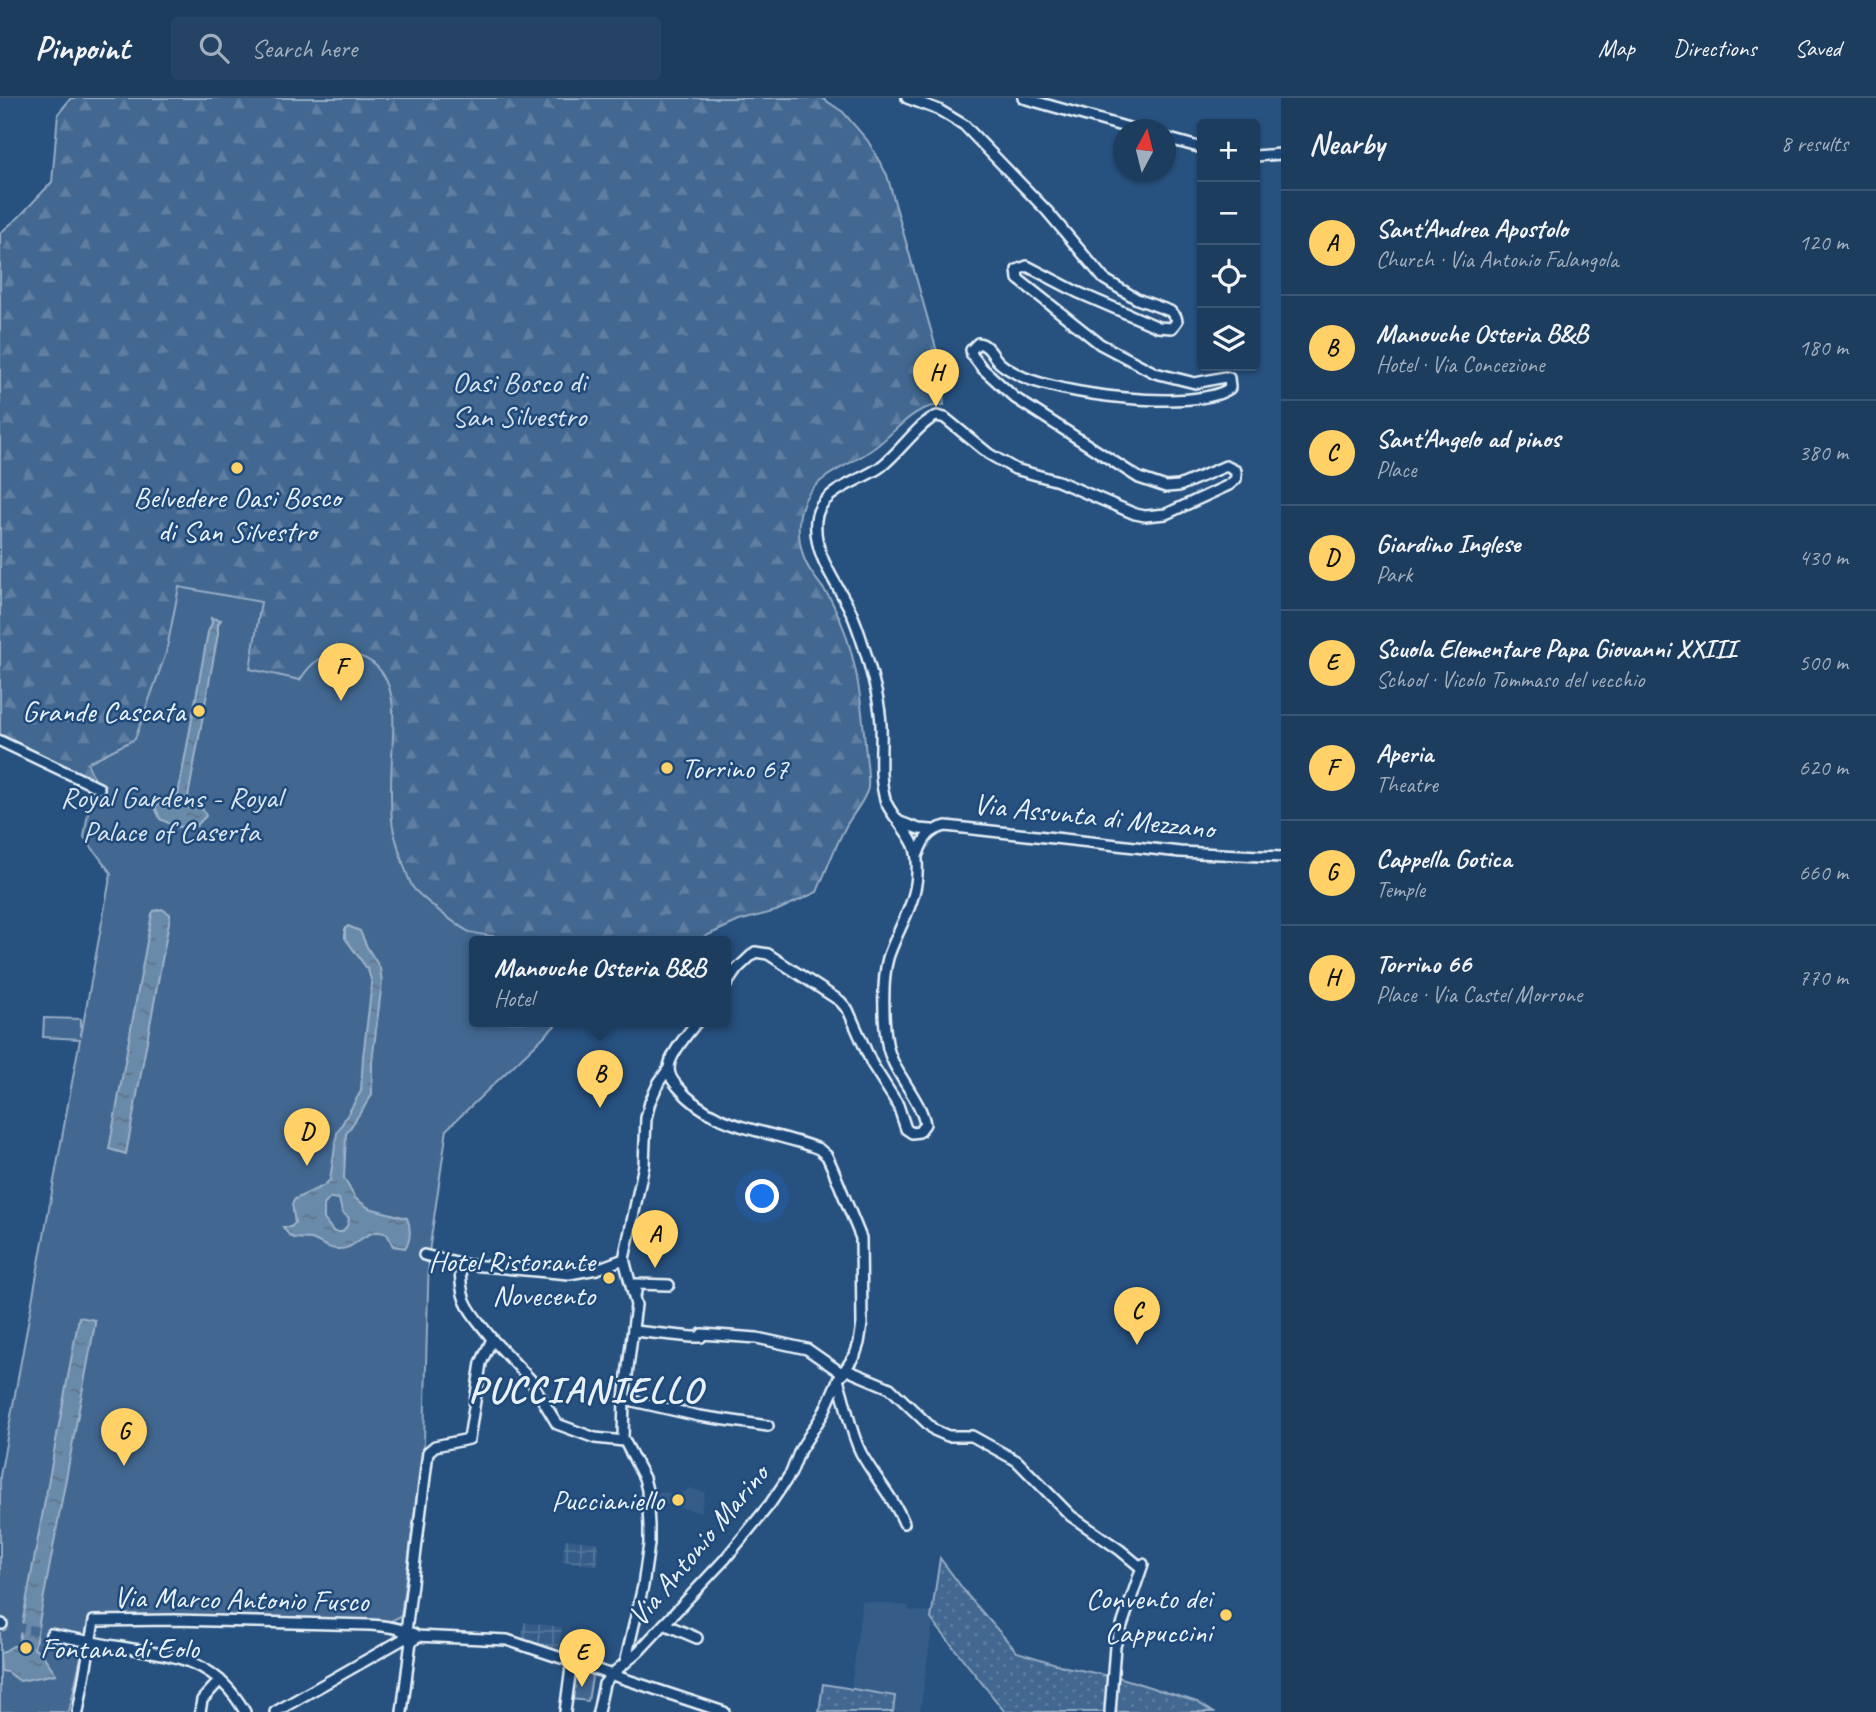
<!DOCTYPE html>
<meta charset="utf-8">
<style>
body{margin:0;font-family:Caveat,sans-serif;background:#254465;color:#f1f3f6}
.controls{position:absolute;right:21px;top:21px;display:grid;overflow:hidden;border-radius:7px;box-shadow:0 2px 5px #0004}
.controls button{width:63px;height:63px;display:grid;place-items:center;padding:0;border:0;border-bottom:2px solid #3b5674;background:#1d3d5f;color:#f1f3f6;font:35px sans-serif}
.compass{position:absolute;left:1113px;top:21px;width:63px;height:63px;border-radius:50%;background:#1d3d5f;box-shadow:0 2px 5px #0004;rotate:7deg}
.you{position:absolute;left:763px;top:1099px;width:24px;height:24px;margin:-18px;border:5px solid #fff;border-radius:50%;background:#1a73e8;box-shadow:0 0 0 10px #1a73e833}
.badge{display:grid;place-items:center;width:46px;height:46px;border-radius:50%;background:#ffd166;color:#111;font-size:23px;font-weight:700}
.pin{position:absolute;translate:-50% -58px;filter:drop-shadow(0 2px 4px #0008)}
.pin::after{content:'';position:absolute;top:37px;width:24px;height:21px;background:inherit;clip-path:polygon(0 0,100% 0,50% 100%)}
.popup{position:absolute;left:469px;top:838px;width:262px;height:91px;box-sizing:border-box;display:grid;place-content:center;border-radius:7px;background:#1d3d5f;filter:drop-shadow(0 2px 5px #0005);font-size:23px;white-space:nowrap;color:#a0aebd}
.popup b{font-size:26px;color:#f1f3f6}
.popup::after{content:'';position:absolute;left:50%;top:100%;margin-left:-14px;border:14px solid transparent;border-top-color:#1d3d5f}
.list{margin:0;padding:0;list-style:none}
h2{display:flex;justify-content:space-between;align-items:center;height:91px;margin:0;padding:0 28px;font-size:30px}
h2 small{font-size:23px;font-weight:400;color:#a0aebd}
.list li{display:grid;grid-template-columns:46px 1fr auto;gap:21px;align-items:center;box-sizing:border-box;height:105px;padding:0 28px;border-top:2px solid #3b5674}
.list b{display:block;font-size:26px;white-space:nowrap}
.list p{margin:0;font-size:23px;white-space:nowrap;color:#a0aebd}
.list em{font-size:23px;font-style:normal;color:#a0aebd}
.icon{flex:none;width:38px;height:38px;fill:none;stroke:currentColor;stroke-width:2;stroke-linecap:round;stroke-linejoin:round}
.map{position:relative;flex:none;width:1281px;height:1614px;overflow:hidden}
header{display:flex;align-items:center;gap:42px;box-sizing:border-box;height:98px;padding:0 35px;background:#1d3d5f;border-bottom:2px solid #3b5674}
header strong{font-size:33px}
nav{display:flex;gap:38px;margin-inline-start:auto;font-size:24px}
.search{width:490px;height:63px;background:#254465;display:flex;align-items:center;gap:18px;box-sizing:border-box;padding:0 24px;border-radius:7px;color:#a0aebd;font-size:26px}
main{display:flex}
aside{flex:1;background:#1d3d5f}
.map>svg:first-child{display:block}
.built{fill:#355d88}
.industrial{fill:url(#industrial-grid)}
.grass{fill:url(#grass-dots);stroke:#96acc4;stroke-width:2}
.forest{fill:url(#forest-firs);stroke:#96acc4;stroke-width:2}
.park{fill:#436891;stroke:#96acc4;stroke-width:2}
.water{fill:url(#water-ripples);stroke:#9db3c9;stroke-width:2;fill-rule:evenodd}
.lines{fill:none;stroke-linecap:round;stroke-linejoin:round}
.minor-tunnel{stroke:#446991;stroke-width:9;stroke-dasharray:9 4.5;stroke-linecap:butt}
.minor-casing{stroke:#e8f1f8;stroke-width:14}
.minor{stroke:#1f4a7a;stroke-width:9}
.poi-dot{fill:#ffd166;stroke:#1f4a7a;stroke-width:2.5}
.labels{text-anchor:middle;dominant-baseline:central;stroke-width:5;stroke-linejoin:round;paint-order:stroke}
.park-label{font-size:30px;fill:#d8e3ee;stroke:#1f4a7a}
.poi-label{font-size:30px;fill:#e8f1f8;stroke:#1f4a7a;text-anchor:end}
.street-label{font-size:30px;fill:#e8f1f8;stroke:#1f4a7a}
.district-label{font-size:37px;font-weight:bold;letter-spacing:2px;fill:#e8f1f8;stroke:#1f4a7a}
</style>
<header>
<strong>Pinpoint</strong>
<div class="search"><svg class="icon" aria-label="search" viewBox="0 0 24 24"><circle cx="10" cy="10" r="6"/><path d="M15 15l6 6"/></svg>Search here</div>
<nav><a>Map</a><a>Directions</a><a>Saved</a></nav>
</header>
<main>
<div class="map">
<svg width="1281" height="1614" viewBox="0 0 1281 1614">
<defs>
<pattern id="industrial-grid" width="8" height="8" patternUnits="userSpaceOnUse" patternTransform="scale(1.75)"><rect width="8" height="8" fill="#355d88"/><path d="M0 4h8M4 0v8" fill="none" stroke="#52759a"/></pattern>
<pattern id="grass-dots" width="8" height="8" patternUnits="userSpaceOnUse" patternTransform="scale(1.75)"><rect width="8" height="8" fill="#436891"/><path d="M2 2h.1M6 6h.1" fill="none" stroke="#5e7ea1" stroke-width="1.8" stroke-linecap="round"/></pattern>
<pattern id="forest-firs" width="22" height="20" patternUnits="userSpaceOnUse" patternTransform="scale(1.75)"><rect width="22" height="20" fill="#436891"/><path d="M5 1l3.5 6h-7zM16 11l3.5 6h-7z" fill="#5e7ea1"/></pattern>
<pattern id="water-ripples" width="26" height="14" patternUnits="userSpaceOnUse" patternTransform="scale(1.75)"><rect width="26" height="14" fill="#6b8aaa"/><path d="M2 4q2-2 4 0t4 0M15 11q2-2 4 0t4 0" fill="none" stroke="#5e7388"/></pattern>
</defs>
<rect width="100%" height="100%" fill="#27517f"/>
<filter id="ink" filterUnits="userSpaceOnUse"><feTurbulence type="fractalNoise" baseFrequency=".0143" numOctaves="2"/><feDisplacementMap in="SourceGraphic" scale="14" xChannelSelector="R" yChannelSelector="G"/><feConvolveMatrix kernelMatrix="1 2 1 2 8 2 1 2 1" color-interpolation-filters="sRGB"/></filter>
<g filter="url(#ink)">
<!-- built -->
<g class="built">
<polygon points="688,1390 705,1394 701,1414 652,1404 652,1401 650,1400 652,1392 681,1398 682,1394 686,1394"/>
<polygon points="862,1503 909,1508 909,1512 932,1515 931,1521 933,1524 920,1614 893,1614 895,1598 851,1591"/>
</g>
<!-- industrial -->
<g class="industrial">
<polygon points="565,1441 599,1445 598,1468 562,1463"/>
<polygon points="524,1524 562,1529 558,1557 521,1545"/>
</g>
<!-- grass -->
<g class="grass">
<polygon points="940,1460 969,1499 1017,1554 1066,1569 1109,1578 1105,1614 1005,1614 931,1521"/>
<polygon points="1115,1578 1197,1604 1213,1614 1113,1614"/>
<polygon points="823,1586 895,1598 893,1614 819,1614"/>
</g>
<!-- forest -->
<path class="forest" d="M71,0H822L843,14L868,43L887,77L940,264L944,307C910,307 896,336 870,353C850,367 824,375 809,395C796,413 797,437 803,457C807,473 823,488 831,502C855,547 861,596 865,646C866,660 869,675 868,689C866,702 851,718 845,730C834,751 826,773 817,794L776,813L739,823L693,844H474L180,689L96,684L0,636V135L19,119L52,84L58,16Z"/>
<!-- park -->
<g class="park">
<path d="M179,489L261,504L250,571L300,582C309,567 323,554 342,555C401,559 394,615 392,659C391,680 390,701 392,722C393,736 406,776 412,788C416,796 461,831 470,834C489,839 509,839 528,844H474V924H559L447,1031L429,1154L424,1345L401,1518L387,1525L90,1518L69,1614H0V1378L80,941L43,939L44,920L81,921V938L111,775L84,739L91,697L96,684L87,665L135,641L166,555Z"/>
<polygon points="575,1568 593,1574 588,1603 571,1601"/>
</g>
<!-- water -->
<g class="water">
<polygon points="211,520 221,522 218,526 218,536 188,699 200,706 206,718 196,728 177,729 160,721 155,709 164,700 178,697 208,534 212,525"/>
<polygon points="162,811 170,816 170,819 126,1056 109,1051 152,816 154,813"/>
<path d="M348,828L360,833L367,849L380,870L382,884L372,964V997L346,1036L344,1080L355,1100L369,1110L407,1120C411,1129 411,1143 405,1150L393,1148L387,1136C365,1127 357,1153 337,1151C327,1151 319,1143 311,1141C297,1139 293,1145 283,1129H291L295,1125L292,1106L295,1101L323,1088L330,1082L337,1035L361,993L363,959L372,885L368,872L345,840V831ZM330,1100L339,1101L342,1114L349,1120L347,1128L342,1134H334L324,1121V1107Z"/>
<polygon points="79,1219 95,1222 95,1226 34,1551 40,1553 56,1576 20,1583 7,1574 1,1573 0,1556 13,1548 18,1548"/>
</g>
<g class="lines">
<!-- minor-tunnel -->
<polyline class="minor-tunnel" points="2,1526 51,1536"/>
<defs>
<g id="minor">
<polyline points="1023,0 1136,32"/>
<polyline points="1166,40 1202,50"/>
<polyline points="1255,58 1281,56"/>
<polyline points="0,643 99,690"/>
<polyline points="900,724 919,731 932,732"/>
<path d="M918,756C924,739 930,732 946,728L1180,754L1281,759"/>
<path d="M726,887L737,871L755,854L768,856L840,903L848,912L872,966L898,1007L906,1031L912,1035L919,1034L925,1026C920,999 891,973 887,945C883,923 882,881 888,860C897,832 916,806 917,776C919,747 911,741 895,719C891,713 886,707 885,701C878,677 882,651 881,627C880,604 873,581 867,559C862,544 858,529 851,514C837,484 813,458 816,422C819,393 858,384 879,370C896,359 921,322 937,318L945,320L989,356L1015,371L1058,383L1135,416L1145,418L1166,416L1229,387L1236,381V373L1226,368L1179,388L1166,389L1139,380L1015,300L982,270L972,257L971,252L978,245C990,247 992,259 1001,266C1006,270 1013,274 1019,277C1056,296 1196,315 1230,290L1229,280L1225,279L1195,285L1155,275L1100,246L1018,181L1017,172L1027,168L1077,194L1158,229L1172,230L1177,223L1176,219L1170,213L1137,201L1104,181L1047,113L964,27L939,12L907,0"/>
<polyline points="424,1157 460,1166"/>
<polyline points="636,1194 636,1186 669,1187"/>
<polyline points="634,1233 692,1239 701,1239 702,1236 757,1240 807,1251 843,1276"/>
<polyline points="492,1241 530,1281 557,1326 595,1340 624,1343"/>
<polyline points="847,1272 890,1290 934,1332 948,1338 972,1338 1017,1363 1071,1418 1120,1452 1138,1467"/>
<path d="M838,1282C847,1307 849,1331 861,1355C874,1379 894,1400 904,1425"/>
<polyline points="624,1301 699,1318 768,1328"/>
<polyline points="0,1526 2,1526"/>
<polyline points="664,1526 697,1540"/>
<path d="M51,1536C74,1541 97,1545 121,1549C176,1558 215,1561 245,1614"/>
<polyline points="415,1538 507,1542 724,1614"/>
<polyline points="625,1565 643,1488 649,1446 649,1428 647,1392 644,1380 623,1340 624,1301 636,1207 624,1161 644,1067 646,1020 650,1004 659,984 669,970"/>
<path d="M78,1614L94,1523L174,1522L370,1527C388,1528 397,1530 414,1536V1542H408L404,1536L406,1534L428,1354L435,1348L469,1341L481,1265L492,1241C469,1211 460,1207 460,1166L569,1176L597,1171L624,1161"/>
<polyline points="200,1614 202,1602 220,1582"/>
<polyline points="275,1614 405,1540"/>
<polyline points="402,1614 411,1543"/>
<polyline points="565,1614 572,1562"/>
<path d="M598,1614L604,1586L612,1576L638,1554L725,1461L770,1406L791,1375L800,1352L823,1316L838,1282L855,1257L859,1245L862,1226L861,1140L832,1069L827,1058L819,1051C769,1031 714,1033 678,989C673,983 669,978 669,970C669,957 689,934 697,924"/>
<polyline points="1110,1614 1115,1548 1143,1466"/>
</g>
</defs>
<!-- minor casing -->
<use href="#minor" class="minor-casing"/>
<!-- minor -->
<use href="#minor" class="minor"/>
</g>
</g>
<!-- markers -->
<g class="poi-dot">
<circle cx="237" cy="370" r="7"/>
<circle cx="199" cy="613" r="7"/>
<circle cx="667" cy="670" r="7"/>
<circle cx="609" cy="1180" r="7"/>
<circle cx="678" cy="1402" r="7"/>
<circle cx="1226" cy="1517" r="7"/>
<circle cx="26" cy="1550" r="7"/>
</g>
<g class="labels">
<!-- park labels -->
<g class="park-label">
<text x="519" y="284">Oasi Bosco di<tspan x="519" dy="34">San Silvestro</tspan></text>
<text x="171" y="699">Royal Gardens - Royal<tspan x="171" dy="34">Palace of Caserta</tspan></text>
</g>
<!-- poi labels -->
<g class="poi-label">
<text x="237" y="399" text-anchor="middle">Belvedere Oasi Bosco<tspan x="237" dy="34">di San Silvestro</tspan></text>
<text x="185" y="613">Grande Cascata</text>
<text x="681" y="670" text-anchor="start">Torrino 67</text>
<text x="595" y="1163">Hotel Ristorante<tspan x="595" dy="34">Novecento</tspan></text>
<text x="664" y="1402">Puccianiello</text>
<text x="1212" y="1500">Convento dei<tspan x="1212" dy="34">Cappuccini</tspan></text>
<text x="40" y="1550" text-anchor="start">Fontana di Eolo</text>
</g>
<!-- street labels -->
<g class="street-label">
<text transform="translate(1094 718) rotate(6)">Via Assunta di Mezzano</text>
<text transform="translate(698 1447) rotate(-50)">Via Antonio Marino</text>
<text transform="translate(241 1501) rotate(1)">Via Marco Antonio Fusco</text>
</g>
<!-- district labels -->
<g class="district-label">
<text x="586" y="1291">PUCCIANIELLO</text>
</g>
</g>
</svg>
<div class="controls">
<button>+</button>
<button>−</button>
<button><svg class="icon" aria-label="locate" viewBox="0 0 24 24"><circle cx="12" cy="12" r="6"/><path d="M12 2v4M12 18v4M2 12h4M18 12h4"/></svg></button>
<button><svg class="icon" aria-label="layers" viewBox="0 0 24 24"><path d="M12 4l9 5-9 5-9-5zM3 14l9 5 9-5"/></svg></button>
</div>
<svg class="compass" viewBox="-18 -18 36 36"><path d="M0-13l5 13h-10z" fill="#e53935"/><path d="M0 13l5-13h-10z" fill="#a0aebd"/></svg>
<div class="you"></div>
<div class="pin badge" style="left:655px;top:1170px">A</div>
<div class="pin badge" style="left:600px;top:1010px">B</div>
<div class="popup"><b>Manouche Osteria B&amp;B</b>Hotel</div>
<div class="pin badge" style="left:1137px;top:1247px">C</div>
<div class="pin badge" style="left:307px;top:1068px">D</div>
<div class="pin badge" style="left:582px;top:1589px">E</div>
<div class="pin badge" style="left:341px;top:603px">F</div>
<div class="pin badge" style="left:124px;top:1368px">G</div>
<div class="pin badge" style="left:936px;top:309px">H</div>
</div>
<aside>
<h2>Nearby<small>8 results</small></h2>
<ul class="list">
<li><span class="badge">A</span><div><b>Sant'Andrea Apostolo</b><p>Church · Via Antonio Falangola</p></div><em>120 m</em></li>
<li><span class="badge">B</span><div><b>Manouche Osteria B&amp;B</b><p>Hotel · Via Concezione</p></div><em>180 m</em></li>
<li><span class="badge">C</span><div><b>Sant'Angelo ad pinos</b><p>Place</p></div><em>380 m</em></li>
<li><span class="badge">D</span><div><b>Giardino Inglese</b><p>Park</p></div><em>430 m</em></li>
<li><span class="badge">E</span><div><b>Scuola Elementare Papa Giovanni XXIII</b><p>School · Vicolo Tommaso del vecchio</p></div><em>500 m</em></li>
<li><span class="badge">F</span><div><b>Aperia</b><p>Theatre</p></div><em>620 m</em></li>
<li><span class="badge">G</span><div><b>Cappella Gotica</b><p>Temple</p></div><em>660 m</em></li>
<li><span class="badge">H</span><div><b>Torrino 66</b><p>Place · Via Castel Morrone</p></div><em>770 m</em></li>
</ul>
</aside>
</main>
